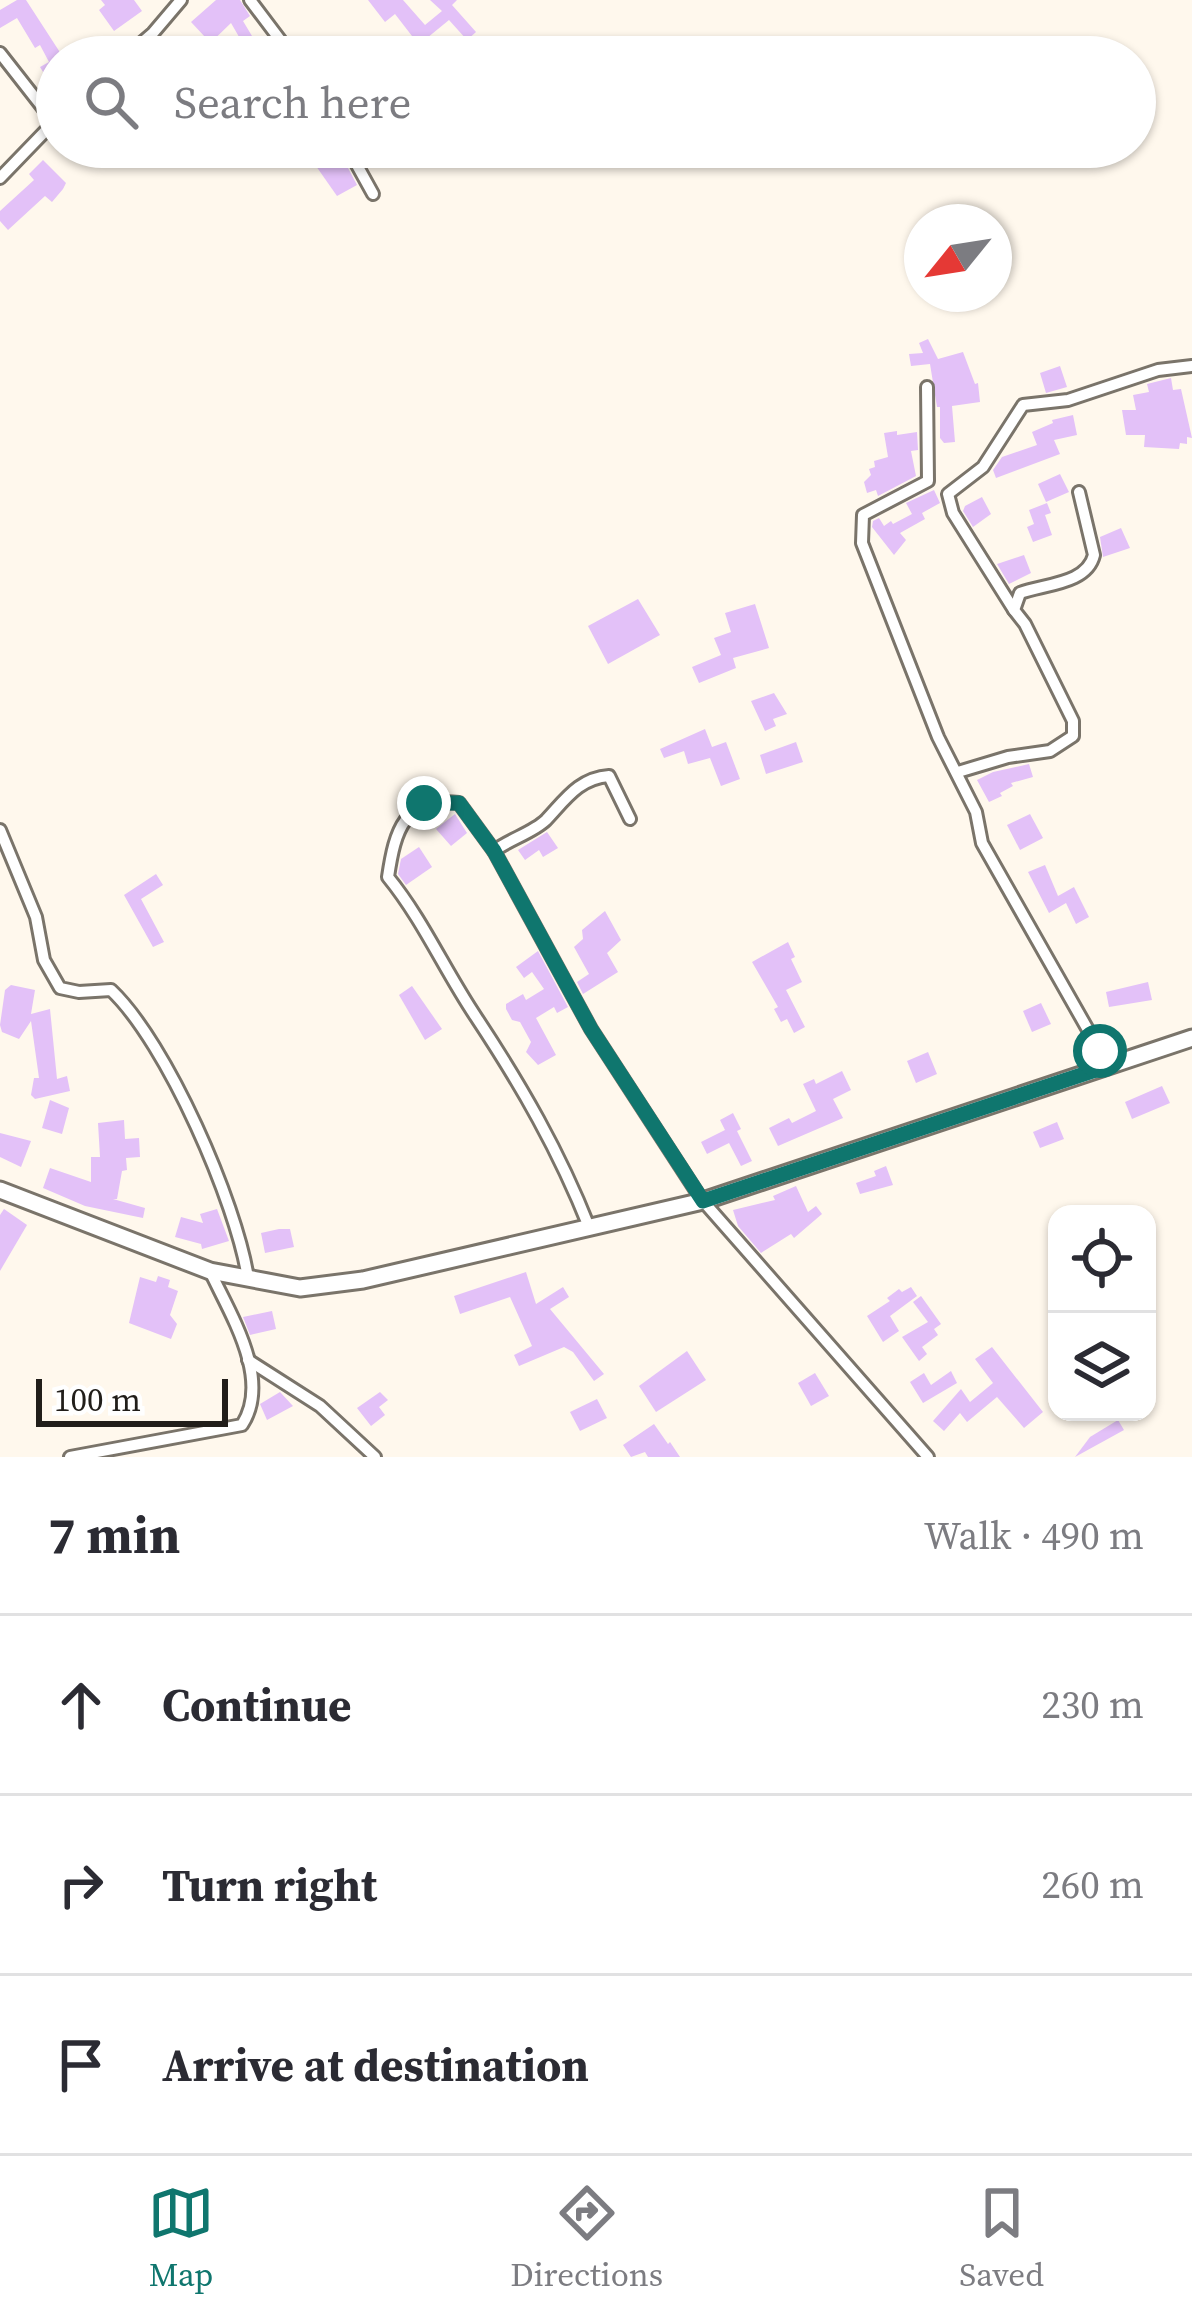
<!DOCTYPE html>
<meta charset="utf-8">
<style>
body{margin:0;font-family:"Source Serif 4",serif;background:#f2f2f3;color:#2b2b33}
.controls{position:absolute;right:36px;bottom:36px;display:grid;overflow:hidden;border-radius:24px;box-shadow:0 3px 9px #0004}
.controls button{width:108px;height:108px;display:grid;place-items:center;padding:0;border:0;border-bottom:3px solid #e1e1e2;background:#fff;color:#2b2b33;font:60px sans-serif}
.compass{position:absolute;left:904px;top:204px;width:108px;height:108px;border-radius:50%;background:#fff;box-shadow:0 3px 9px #0004;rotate:240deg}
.scale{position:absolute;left:36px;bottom:30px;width:192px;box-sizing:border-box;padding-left:12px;border:6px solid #211e1a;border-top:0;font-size:33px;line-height:42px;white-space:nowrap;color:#211e1a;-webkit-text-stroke:9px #fff;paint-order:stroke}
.stop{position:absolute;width:36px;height:36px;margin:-27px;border:9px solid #0f766e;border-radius:50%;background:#fff}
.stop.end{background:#0f766e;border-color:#fff;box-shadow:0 3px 12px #0008}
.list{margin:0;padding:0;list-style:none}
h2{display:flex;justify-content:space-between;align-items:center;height:156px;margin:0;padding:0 48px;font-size:51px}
h2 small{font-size:39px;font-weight:400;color:#7c7c81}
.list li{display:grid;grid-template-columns:78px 1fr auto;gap:36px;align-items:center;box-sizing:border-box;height:180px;padding:0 48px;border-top:3px solid #e1e1e2}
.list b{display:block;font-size:45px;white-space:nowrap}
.list em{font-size:39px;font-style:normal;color:#7c7c81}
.icon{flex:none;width:66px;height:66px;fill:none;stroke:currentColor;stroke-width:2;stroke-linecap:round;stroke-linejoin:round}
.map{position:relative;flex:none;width:1192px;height:1457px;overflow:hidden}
.search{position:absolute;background:#fff;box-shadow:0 3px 9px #0004;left:36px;right:36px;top:36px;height:132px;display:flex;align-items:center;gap:30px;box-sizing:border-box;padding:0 42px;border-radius:66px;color:#7c7c81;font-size:45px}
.sheet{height:696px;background:#fff}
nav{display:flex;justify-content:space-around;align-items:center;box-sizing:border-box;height:168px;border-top:3px solid #e1e1e2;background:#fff;font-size:33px;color:#7c7c81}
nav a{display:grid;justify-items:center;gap:6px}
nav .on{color:#0f766e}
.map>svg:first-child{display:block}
.building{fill:#e3c1f8}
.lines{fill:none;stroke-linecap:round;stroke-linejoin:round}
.street-casing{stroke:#7a746a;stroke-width:16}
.secondary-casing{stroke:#7a746a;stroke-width:21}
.street{stroke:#fff;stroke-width:10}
.secondary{stroke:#fff;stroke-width:15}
.route{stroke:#0f766e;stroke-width:15}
</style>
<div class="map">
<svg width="1192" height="1457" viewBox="0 0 1192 1457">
<rect width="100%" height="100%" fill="#fff8ed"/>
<!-- building -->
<g class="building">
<polygon points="17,0 26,0 63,57 57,57 57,75 48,80 40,67 49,62 40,45 35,48 17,18 0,28 0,10"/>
<polygon points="101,0 134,0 142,11 114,31 99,10 105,5"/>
<polygon points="216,0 240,0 250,16 243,21 252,36 242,42 231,23 201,52 204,57 173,57 206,38 191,22"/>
<polygon points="368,0 403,0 425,25 442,11 430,0 457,0 452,5 476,32 467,40 449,20 405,56 398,47 412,36 395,14 385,22"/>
<polygon points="314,147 337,147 357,185 337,196 309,156 309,150"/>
<polygon points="43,160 66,183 63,189 52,202 45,196 8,230 0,221 0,211 34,180 29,174"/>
<polygon points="928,339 938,359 963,352 975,384 978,383 980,402 952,406 955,442 944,443 940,438 940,407 937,407 930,364 911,366 909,354 923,353 919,343"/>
<polygon points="1060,366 1067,387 1046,393 1040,373"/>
<polygon points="1171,378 1173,390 1181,389 1192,438 1187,437 1187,444 1180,443 1179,449 1144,447 1145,435 1126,435 1122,410 1136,410 1133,395 1149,392 1147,384"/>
<polygon points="1073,415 1077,435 1054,440 1060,454 996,478 993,470 1002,457 1037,445 1032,432 1053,423 1052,420"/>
<polygon points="897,431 897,435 917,432 918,450 911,451 916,476 878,496 876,490 867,493 864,482 871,475 869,469 875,467 874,461 888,457 884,433"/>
<polygon points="1060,474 1069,492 1046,502 1038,484"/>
<polygon points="934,490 940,503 922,513 925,519 900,533 906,540 894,555 872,527 873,521 879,518 884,526 891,521 893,524 912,514 906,503"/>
<polygon points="982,497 991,514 973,527 963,511 965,506"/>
<polygon points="1047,503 1051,513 1045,515 1052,535 1033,542 1027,527 1034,524 1029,510"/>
<polygon points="1121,528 1130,548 1103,557 1100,537"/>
<polygon points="1024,555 1031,573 1009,584 997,564"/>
<polygon points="638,599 660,635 608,664 588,626"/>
<polygon points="755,604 769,648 733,658 736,668 699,683 692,667 721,655 714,638 731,632 725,613"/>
<polygon points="774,693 787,714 773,719 776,726 765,731 751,701"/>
<polygon points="705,729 712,747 726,742 740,779 721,786 710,758 688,764 684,751 664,758 660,749"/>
<polygon points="796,742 803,762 766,774 760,755"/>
<polygon points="1029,764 1033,777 1011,783 1013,786 1000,793 1002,796 989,802 977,780 993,772"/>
<polygon points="455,814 467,833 451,846 436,829"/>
<polygon points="1030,814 1043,838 1020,850 1007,825"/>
<polygon points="547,832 558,848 543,857 539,850 525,860 518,850"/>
<polygon points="419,847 432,867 406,885 398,874 401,859"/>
<polygon points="1045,865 1058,896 1074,887 1089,917 1076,924 1066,903 1049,913 1028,872"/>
<polygon points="156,874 163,885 141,899 164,942 153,947 124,895"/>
<polygon points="605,911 621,940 607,953 618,972 583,994 577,982 589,974 574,947 583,939 582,930"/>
<polygon points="788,942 795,957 791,959 802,982 786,990 805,1027 794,1033 787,1019 781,1022 774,1009 778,1007 752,962"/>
<polygon points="538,951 568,1007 557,1013 554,1007 536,1018 556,1055 538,1065 526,1052 531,1042 520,1022 512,1020 506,1009 506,1004 523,994 526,1000 544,989 532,972 524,978 516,967"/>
<polygon points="1148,982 1152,1000 1109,1007 1106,992"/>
<polygon points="11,985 35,990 31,1014 50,1009 57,1079 67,1076 70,1091 35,1099 31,1095 34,1078 39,1078 31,1021 19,1039 2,1032 0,1025 5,990"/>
<polygon points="412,986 442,1029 425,1040 399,995"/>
<polygon points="1041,1003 1051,1024 1032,1032 1023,1011"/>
<polygon points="928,1052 937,1074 916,1083 907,1061"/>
<polygon points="842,1071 851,1090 833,1099 843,1118 778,1146 769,1128 789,1118 792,1123 816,1111 803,1084 814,1079 816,1084"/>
<polygon points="1162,1086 1170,1103 1132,1119 1125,1102"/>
<polygon points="50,1100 69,1108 62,1134 42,1128"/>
<polygon points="733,1113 741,1129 737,1131 752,1161 741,1166 729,1143 707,1154 701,1142 725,1130 720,1120"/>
<polygon points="124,1120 125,1139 139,1138 140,1157 126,1158 127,1170 122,1171 117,1199 113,1199 145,1208 143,1218 85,1206 43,1188 50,1168 91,1182 91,1157 100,1157 98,1123"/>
<polygon points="1057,1122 1064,1139 1040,1148 1033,1132"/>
<polygon points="0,1133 31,1141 21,1167 0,1157"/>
<polygon points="886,1166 893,1185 860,1194 856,1183 876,1176 874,1171"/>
<polygon points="796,1186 808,1212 816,1206 822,1214 794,1238 791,1234 761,1253 738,1226 733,1210 775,1200 773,1196"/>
<polygon points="4,1209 27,1225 0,1271 0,1215"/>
<polygon points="217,1209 229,1241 202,1249 201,1244 175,1237 181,1217 203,1223 200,1214"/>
<polygon points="279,1229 290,1229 294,1247 265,1253 261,1233"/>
<polygon points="526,1272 536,1304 563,1287 569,1297 550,1309 604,1374 594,1381 573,1352 564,1347 519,1366 514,1355 532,1346 510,1297 460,1314 454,1296"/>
<polygon points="158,1276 170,1280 168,1287 178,1291 170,1315 177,1324 171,1339 129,1323 140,1277 156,1282"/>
<polygon points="911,1287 917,1296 890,1316 899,1331 883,1342 867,1316 890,1301 887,1298 899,1289 902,1292"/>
<polygon points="921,1296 941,1324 934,1329 938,1335 922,1347 927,1354 919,1361 902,1337 928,1322 913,1302"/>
<polygon points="272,1311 276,1329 250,1335 243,1317"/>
<polygon points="992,1347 1043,1412 1024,1428 997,1397 967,1422 960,1413 944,1431 933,1421 961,1389 970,1402 993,1383 975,1359"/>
<polygon points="687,1351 706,1380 656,1412 639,1386"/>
<polygon points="951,1371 957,1383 923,1403 910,1382 924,1373 931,1385"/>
<polygon points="815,1373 829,1396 811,1406 798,1383"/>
<polygon points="280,1392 293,1406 267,1420 260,1404"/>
<polygon points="380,1392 388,1400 379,1407 385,1415 371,1426 357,1408"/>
<polygon points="597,1399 607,1418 580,1431 570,1412"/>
<polygon points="1118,1420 1124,1430 1075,1457 1090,1437"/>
<polygon points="654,1424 668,1444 670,1442 680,1457 648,1457 645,1452 631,1457 623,1445"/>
</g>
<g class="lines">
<defs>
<g id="street">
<polyline points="250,0 293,57"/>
<polyline points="0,53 54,122"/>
<polyline points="125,57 153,33 181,0"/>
<polyline points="347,147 373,194"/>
<polyline points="0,178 56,120"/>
<polyline points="927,387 928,481 863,515 862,543 938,737 976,812 982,843 1100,1051 1099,1069"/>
<polyline points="1014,610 953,513 948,494 983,467 1023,405 1068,400 1158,370 1192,366"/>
<path d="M958,772L1008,757L1050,751L1073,736V721L1025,624L1014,610L1020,593C1045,584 1087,584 1094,555L1079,492"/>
<path d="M630,819L609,776C579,778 565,800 546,820C534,832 508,840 494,851L591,1029L702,1200"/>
<path d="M0,830L36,917L44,960L60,988L79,992L111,990C167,1043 236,1202 248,1278"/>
<path d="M494,851L459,803C404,797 395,830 388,877C423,920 445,971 476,1017C521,1085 559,1151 589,1227"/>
<polyline points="703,1201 928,1457"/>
<polyline points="248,1360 320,1406 375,1457"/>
<path d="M70,1457L242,1425C272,1379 230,1314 210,1271"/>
</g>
<polyline id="secondary" points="0,1190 210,1271 300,1288 363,1280 703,1201 1192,1038"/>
</defs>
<!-- street casing -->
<use href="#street" class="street-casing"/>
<!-- secondary casing -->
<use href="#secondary" class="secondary-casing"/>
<!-- street -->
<use href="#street" class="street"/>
<!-- secondary -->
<use href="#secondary" class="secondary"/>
</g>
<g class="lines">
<!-- route -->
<polyline class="route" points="424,803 459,803 494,851 591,1029 703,1201 1099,1069 1100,1051"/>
</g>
</svg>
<div class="controls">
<button><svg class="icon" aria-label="locate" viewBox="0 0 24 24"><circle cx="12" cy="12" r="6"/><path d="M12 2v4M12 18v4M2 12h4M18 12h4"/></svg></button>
<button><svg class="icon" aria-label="layers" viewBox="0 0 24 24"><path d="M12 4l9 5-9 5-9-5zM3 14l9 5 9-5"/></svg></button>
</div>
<svg class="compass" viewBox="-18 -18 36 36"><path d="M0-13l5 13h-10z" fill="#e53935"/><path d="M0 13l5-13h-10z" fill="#7c7c81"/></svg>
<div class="scale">100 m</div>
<div class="stop" style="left:1100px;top:1051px"></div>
<div class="stop end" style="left:424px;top:803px"></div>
<div class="search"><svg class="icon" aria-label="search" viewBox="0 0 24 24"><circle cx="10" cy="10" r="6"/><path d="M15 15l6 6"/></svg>Search here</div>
</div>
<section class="sheet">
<h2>7 min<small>Walk · 490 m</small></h2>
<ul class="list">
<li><svg class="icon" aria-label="ahead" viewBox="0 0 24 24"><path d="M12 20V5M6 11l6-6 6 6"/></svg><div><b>Continue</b></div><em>230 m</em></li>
<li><svg class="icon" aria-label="right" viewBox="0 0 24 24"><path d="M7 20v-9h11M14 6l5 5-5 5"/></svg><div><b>Turn right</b></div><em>260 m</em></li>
<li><svg class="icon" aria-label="arrive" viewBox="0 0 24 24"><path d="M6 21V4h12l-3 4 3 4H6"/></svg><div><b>Arrive at destination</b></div></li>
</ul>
</section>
<nav>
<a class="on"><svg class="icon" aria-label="map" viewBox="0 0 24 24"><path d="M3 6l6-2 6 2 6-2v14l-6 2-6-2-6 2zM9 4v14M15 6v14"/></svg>Map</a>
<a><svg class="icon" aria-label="directions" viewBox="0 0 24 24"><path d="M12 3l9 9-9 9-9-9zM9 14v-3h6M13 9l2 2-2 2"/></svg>Directions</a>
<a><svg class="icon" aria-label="saved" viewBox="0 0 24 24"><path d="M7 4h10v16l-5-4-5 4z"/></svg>Saved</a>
</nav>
